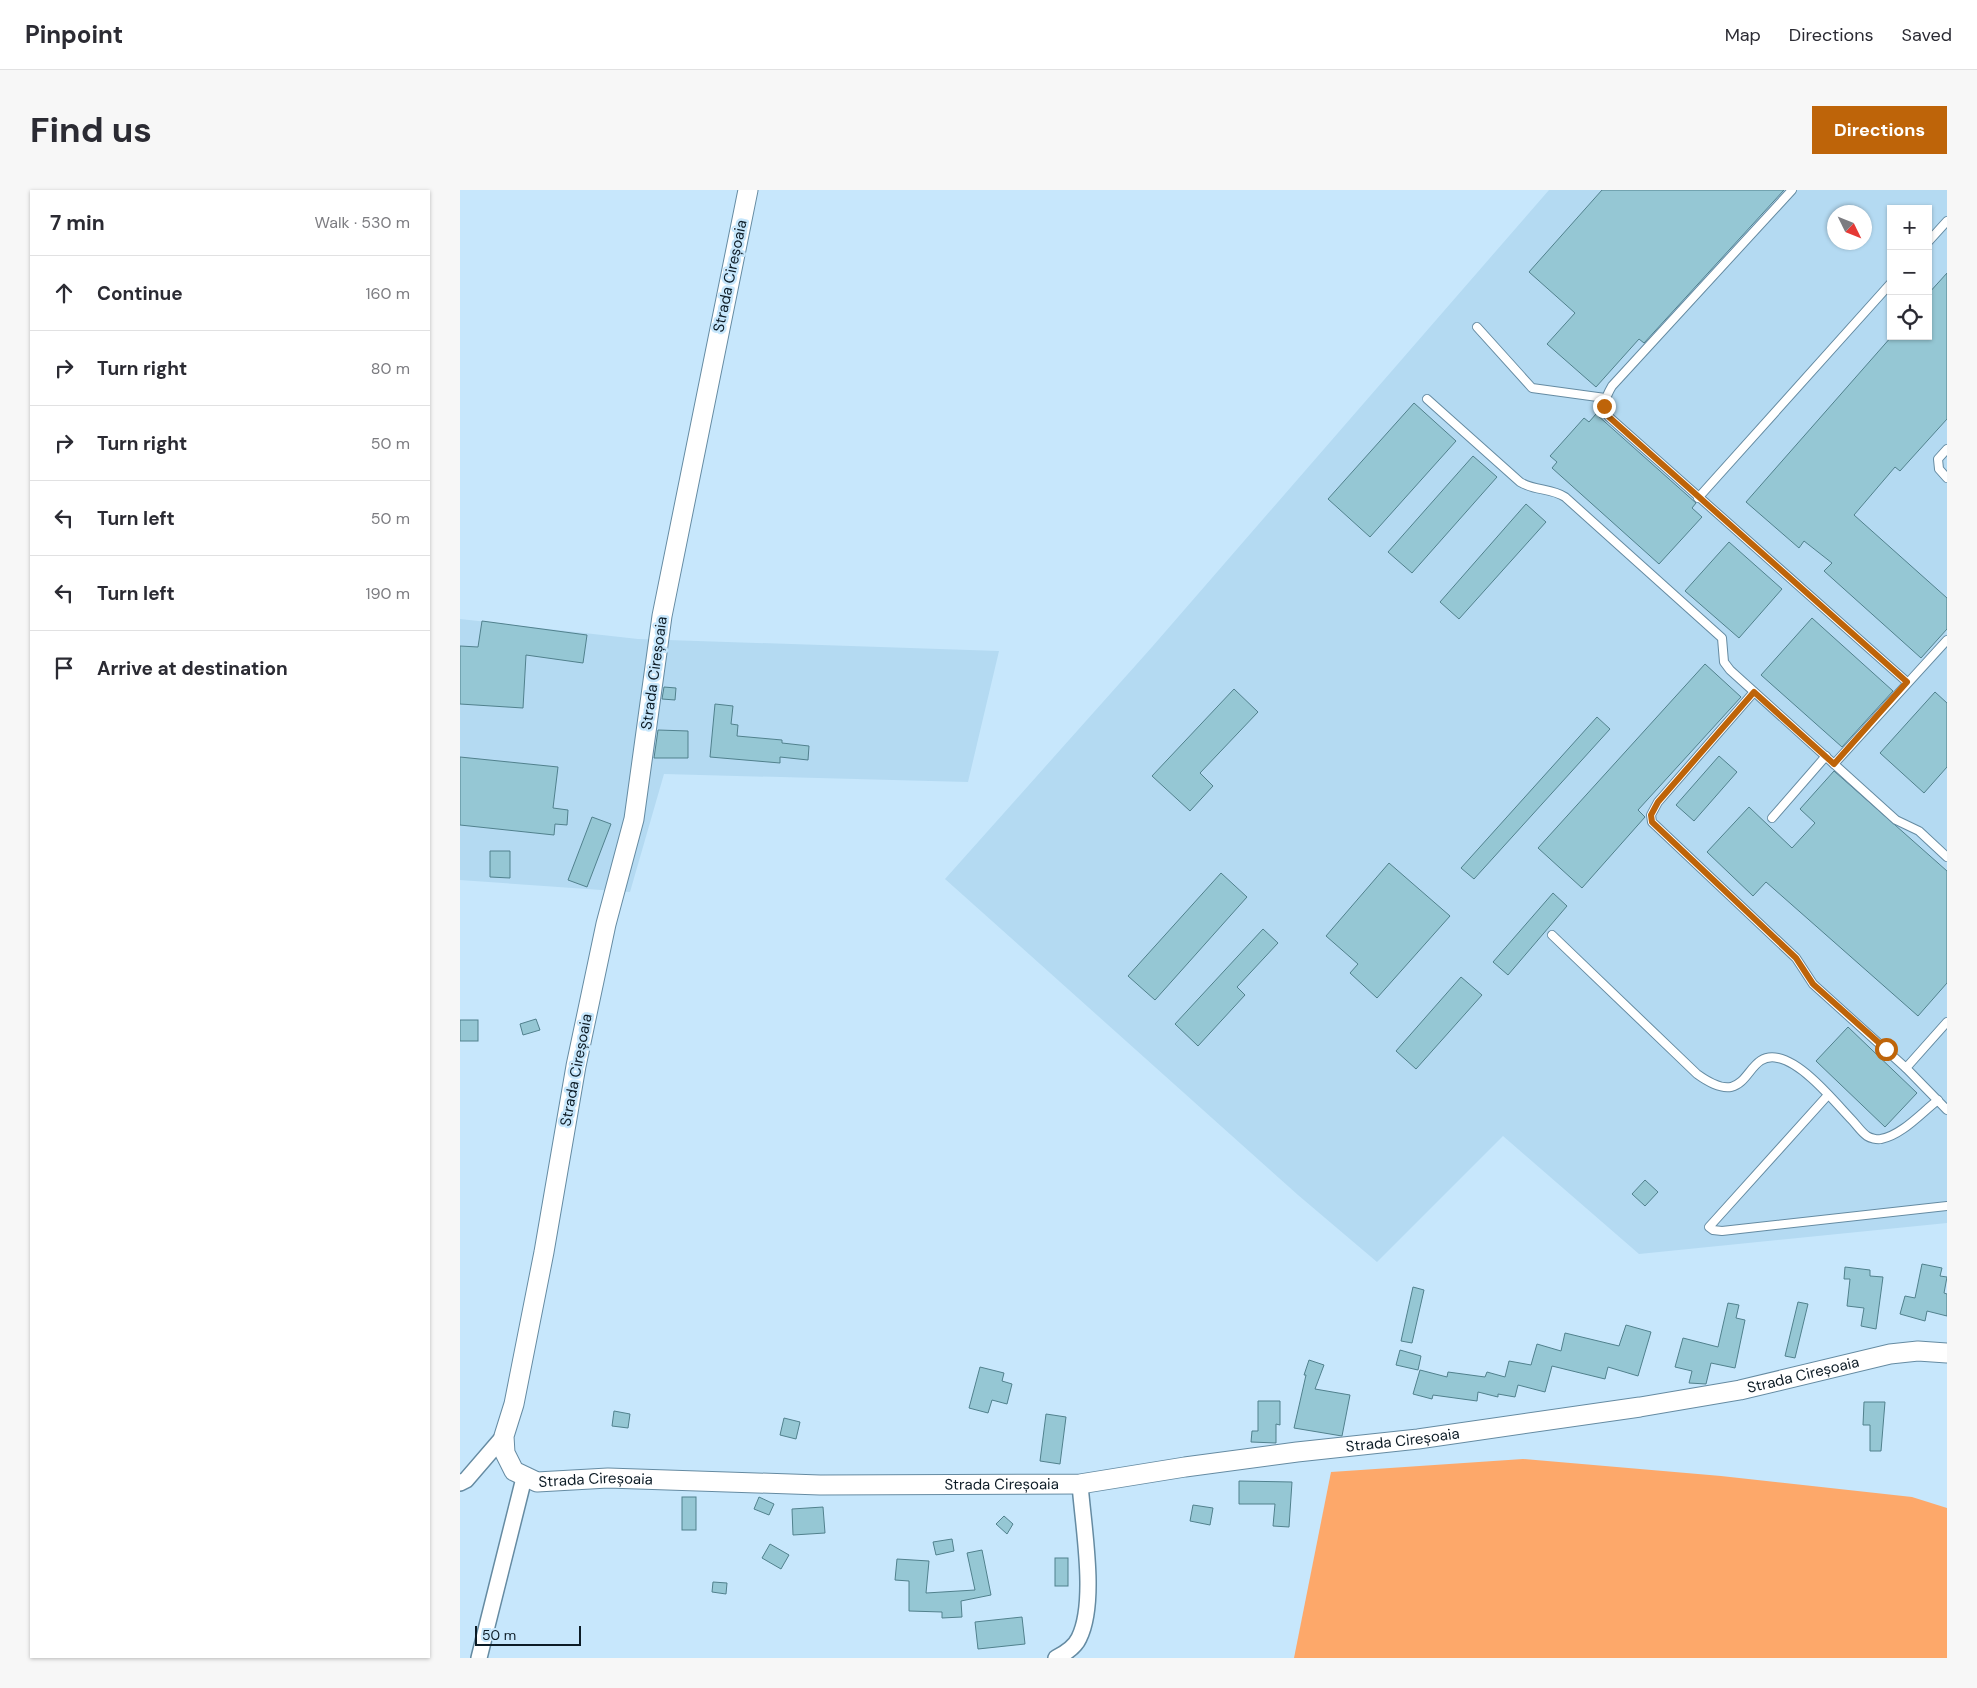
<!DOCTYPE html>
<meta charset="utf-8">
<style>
body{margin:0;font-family:"DM Sans",sans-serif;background:#f7f7f7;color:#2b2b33}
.controls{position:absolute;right:15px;top:15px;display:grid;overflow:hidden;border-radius:0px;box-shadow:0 1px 4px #0004}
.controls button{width:45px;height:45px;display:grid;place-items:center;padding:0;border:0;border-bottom:1px solid #e1e1e2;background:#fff;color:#2b2b33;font:25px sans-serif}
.compass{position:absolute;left:1367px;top:15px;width:45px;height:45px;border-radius:50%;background:#fff;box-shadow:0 1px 4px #0004;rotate:133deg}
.scale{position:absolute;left:15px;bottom:12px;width:106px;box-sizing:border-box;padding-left:5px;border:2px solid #0d1c26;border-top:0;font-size:14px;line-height:18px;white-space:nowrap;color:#0d1c26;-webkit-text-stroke:4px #c7e7fc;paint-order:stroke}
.stop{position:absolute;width:15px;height:15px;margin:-11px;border:4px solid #be6409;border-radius:50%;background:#fff}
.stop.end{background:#be6409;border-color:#fff;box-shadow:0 1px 5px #0008}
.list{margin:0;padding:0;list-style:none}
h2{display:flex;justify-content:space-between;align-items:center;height:65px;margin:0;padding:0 20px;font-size:21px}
h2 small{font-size:16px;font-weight:400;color:#7c7c81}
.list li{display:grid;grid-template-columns:32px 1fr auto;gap:15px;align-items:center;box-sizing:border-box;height:75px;padding:0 20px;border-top:1px solid #e1e1e2}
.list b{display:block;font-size:19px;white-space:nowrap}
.list em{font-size:16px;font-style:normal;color:#7c7c81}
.icon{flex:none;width:28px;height:28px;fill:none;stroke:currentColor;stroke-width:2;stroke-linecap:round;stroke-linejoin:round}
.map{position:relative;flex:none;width:1487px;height:1468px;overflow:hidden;border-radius:0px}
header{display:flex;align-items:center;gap:30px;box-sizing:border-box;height:70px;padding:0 25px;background:#fff;border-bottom:1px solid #e1e1e2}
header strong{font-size:24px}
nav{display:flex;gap:28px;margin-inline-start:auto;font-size:18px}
.intro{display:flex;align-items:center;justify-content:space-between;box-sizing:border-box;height:120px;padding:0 30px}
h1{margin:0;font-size:35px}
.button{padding:12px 22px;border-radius:0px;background:#be6409;color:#fff;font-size:18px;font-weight:700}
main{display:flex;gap:30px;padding:0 30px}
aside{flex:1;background:#fff;border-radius:0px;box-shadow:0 1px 4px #0004}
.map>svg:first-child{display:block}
.built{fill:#b4daf2;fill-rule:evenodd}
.green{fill:#fda86a}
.building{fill:#95c7d4;stroke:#51818d}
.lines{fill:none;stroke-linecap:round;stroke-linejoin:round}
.service-casing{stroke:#658ba2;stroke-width:10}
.minor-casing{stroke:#658ba2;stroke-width:18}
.tertiary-casing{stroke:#658ba2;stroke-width:21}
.service{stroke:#fff;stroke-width:8}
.minor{stroke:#fff;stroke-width:15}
.tertiary{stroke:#fff;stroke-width:19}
.route{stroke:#be6409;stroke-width:6}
.labels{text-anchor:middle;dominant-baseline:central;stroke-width:5;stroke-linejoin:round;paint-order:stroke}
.street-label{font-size:15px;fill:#0d1c26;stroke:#c7e7fc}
</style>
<header>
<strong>Pinpoint</strong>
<nav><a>Map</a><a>Directions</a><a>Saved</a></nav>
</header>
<div class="intro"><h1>Find us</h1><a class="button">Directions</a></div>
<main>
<aside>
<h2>7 min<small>Walk · 530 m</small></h2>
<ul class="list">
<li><svg class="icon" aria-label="ahead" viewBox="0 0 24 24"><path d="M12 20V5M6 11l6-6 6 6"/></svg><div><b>Continue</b></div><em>160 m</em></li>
<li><svg class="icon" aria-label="right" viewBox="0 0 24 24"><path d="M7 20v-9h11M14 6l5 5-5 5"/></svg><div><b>Turn right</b></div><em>80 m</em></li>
<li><svg class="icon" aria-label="right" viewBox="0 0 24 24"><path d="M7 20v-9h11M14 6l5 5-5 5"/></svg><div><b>Turn right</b></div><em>50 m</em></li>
<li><svg class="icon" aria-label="left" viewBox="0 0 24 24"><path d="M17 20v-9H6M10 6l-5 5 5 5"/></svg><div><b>Turn left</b></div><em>50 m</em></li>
<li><svg class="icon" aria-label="left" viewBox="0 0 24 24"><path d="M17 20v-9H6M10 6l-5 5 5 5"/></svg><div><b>Turn left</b></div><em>190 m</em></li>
<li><svg class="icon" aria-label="arrive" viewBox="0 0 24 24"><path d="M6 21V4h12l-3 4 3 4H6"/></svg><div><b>Arrive at destination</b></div></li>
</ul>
</aside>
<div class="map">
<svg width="1487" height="1468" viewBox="0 0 1487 1468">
<rect width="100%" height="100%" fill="#c7e7fc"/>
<!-- built -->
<g class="built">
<path d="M1089,0H1487V1033L1179,1064L1043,946L917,1072L838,1005L485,689L692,457ZM1431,19H1468V146H1431ZM1374,22H1404V52H1374Z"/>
<polygon points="0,429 178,449 539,461 508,592 204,584 170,702 0,690"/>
</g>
<!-- green -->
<polygon class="green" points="1063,1269 1261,1286 1452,1307 1487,1318 1487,1468 834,1468 871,1282"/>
<!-- building -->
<g class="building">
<polygon points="1142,0 1324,0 1184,153 1179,149 1136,197 1087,154 1115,123 1069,82"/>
<polygon points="1487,83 1487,229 1440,281 1435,277 1394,325 1487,408 1487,439 1461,468 1364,381 1372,373 1344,351 1339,358 1286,312 1432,146 1468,146 1468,104"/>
<polygon points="954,213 996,251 910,347 868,309"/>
<polygon points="1136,224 1236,313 1232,318 1242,327 1199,374 1092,278 1097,272 1090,266 1124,228 1129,232"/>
<polygon points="1013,266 1037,287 952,383 928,362"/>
<polygon points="1066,314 1086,332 999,429 980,412"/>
<polygon points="1269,352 1322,399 1279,448 1225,401"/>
<polygon points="1352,428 1433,501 1382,557 1301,485"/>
<polygon points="22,431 127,445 123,473 66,465 63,518 0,514 0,456 18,457"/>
<polygon points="1245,474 1281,507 1178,620 1185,627 1122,698 1078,658"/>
<polygon points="204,497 216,498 215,510 202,509"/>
<polygon points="774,499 798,522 740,583 753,596 730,621 692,586"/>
<polygon points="1475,502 1487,513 1487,577 1464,603 1420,563"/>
<polygon points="255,514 273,516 271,534 278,535 277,546 322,550 322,553 349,556 348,570 320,567 320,573 250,567"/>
<polygon points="1137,527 1150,539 1014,689 1001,678"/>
<polygon points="198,540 228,541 228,568 194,568"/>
<polygon points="1259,566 1277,582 1234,631 1216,615"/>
<polygon points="0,567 98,577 93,618 108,620 107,635 95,634 94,645 0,635"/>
<polygon points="1374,581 1487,681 1487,793 1458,826 1306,692 1293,706 1247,662 1289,617 1332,658 1355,633 1340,619"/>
<polygon points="132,627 151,634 127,697 108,690"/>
<polygon points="30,661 50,661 50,688 30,687"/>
<polygon points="929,673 990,726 917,808 890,783 898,774 866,746"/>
<polygon points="761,683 787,707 695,810 668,786"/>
<polygon points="1093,703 1107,716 1048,785 1033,772"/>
<polygon points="803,739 818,753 777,797 785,805 738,856 715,834"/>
<polygon points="1001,787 1022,805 956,879 936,861"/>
<polygon points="76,829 80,840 63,845 60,834"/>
<rect x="0" y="830" width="18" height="21"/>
<polygon points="1388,837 1457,903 1425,937 1356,871"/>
<polygon points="1185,990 1198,1002 1185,1016 1172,1004"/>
<polygon points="1462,1074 1482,1078 1480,1086 1487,1087 1484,1103 1487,1104 1487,1126 1467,1121 1465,1131 1440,1124 1445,1106 1455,1108"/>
<polygon points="1385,1077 1410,1080 1410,1086 1423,1087 1416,1139 1401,1136 1404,1118 1387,1116 1390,1089 1384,1089"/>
<polygon points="953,1097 964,1100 952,1153 941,1151"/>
<polygon points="1338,1112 1348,1114 1335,1168 1325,1166"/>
<polygon points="1268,1113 1279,1115 1276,1128 1285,1130 1275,1178 1251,1173 1246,1194 1229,1193 1232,1181 1215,1177 1223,1148 1258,1157"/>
<polygon points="1166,1135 1191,1142 1178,1186 1148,1177 1145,1189 1092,1176 1085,1202 1058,1195 1055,1207 1038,1204 1038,1207 1018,1202 1017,1211 973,1205 972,1209 953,1204 960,1180 987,1187 988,1182 1025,1187 1027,1182 1045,1187 1049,1171 1071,1175 1077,1154 1101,1161 1105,1143 1159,1156"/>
<polygon points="940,1160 961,1166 958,1180 936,1175"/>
<polygon points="849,1170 864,1175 855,1199 890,1205 882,1246 834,1238 846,1185 844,1185"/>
<polygon points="520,1177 544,1183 542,1191 552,1194 547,1214 532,1210 528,1223 509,1218"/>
<polygon points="798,1211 820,1211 820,1235 816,1234 816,1253 791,1252 792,1241 798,1241"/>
<polygon points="1404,1212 1425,1212 1421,1261 1410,1261 1410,1235 1403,1235"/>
<polygon points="154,1221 170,1224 168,1238 152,1236"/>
<polygon points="586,1224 606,1227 600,1274 580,1271"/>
<polygon points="324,1228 340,1232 336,1249 320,1245"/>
<polygon points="779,1291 832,1292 829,1337 813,1336 815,1314 779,1314"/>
<rect x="222" y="1307" width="14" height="33"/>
<polygon points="299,1307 314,1314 309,1325 294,1319"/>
<polygon points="733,1315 753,1318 750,1335 730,1331"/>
<polygon points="363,1317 365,1343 333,1345 332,1319"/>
<polygon points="544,1326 553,1334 547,1344 536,1334"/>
<polygon points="492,1349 494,1361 476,1365 473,1352"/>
<polygon points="310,1354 329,1365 321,1379 302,1368"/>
<polygon points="522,1360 531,1405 501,1411 502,1427 482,1428 482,1422 449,1421 449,1391 435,1390 437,1369 469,1371 466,1403 515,1400 507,1363"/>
<rect x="595" y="1368" width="13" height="28"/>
<polygon points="253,1392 267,1393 266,1404 252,1402"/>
<polygon points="562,1427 565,1454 518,1459 515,1432"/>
</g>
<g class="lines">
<defs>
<g id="service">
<path d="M1332,0L1152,196C1145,208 1143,214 1149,227L1447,492"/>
<polyline points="1468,52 1487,31"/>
<polyline points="1017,137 1072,198 1145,208"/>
<path d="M967,209L1060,292C1075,301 1091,298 1105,307L1262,448L1264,472L1270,480L1436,630L1459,641L1487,667"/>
<polyline points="1487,259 1478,269 1479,279 1487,288"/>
<polyline points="1238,308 1431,93"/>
<polyline points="1294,502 1198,612 1191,625 1192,632 1336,768 1353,794 1446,878 1487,832"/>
<polyline points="1374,574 1487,450"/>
<polyline points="1312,628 1366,566"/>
<path d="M1092,745L1237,884C1292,924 1282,860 1318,868C1343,873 1374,911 1391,929C1396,934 1401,942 1407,946C1410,948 1417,950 1421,949C1442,945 1461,923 1478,910"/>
<polyline points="1446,878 1487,920"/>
<polyline points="1368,905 1249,1037 1253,1040 1262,1041 1487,1016"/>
</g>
<g id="minor">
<polyline points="0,1293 6,1290 44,1246"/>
<polyline points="19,1468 64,1288"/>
<path d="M596,1468C604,1464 615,1457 619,1448C637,1412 623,1336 620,1294"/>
</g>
<g id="tertiary">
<path id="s1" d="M288,0L202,426L174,629L146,734L116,876L84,1062L54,1214L44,1246L45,1263L54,1281L77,1292L148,1288L360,1295L620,1294L725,1277L837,1262L958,1249L1180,1217L1280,1200L1430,1164L1458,1161L1487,1163"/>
</g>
</defs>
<!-- service casing -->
<use href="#service" class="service-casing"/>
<!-- minor casing -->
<use href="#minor" class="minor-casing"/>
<!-- tertiary casing -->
<use href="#tertiary" class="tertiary-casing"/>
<!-- service -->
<use href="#service" class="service"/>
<!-- minor -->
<use href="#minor" class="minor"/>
<!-- tertiary -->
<use href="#tertiary" class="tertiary"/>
</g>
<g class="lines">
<!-- route -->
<polyline class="route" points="1144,216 1149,227 1447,492 1374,574 1294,502 1198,612 1191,625 1192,632 1336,768 1353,794 1426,859"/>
</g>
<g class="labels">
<!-- street labels -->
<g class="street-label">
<text transform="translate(270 86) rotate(-78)">Strada Cireșoaia</text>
<text transform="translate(194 483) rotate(-82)">Strada Cireșoaia</text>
<text transform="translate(116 880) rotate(-79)">Strada Cireșoaia</text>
<text stroke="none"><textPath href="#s1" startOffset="2608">Strada Cireșoaia</textPath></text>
<text stroke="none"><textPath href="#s1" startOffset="2202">Strada Cireșoaia</textPath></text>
<text stroke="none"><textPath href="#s1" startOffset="1392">Strada Cireșoaia</textPath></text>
<text stroke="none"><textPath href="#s1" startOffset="1798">Strada Cireșoaia</textPath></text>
</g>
</g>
</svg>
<div class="controls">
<button>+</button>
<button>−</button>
<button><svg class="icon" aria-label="locate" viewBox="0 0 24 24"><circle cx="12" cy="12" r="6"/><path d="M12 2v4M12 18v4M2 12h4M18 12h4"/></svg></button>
</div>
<svg class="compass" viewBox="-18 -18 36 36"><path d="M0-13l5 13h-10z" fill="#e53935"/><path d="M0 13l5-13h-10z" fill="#7c7c81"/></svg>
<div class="scale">50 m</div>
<div class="stop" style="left:1426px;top:859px"></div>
<div class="stop end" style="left:1144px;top:216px"></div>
</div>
</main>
